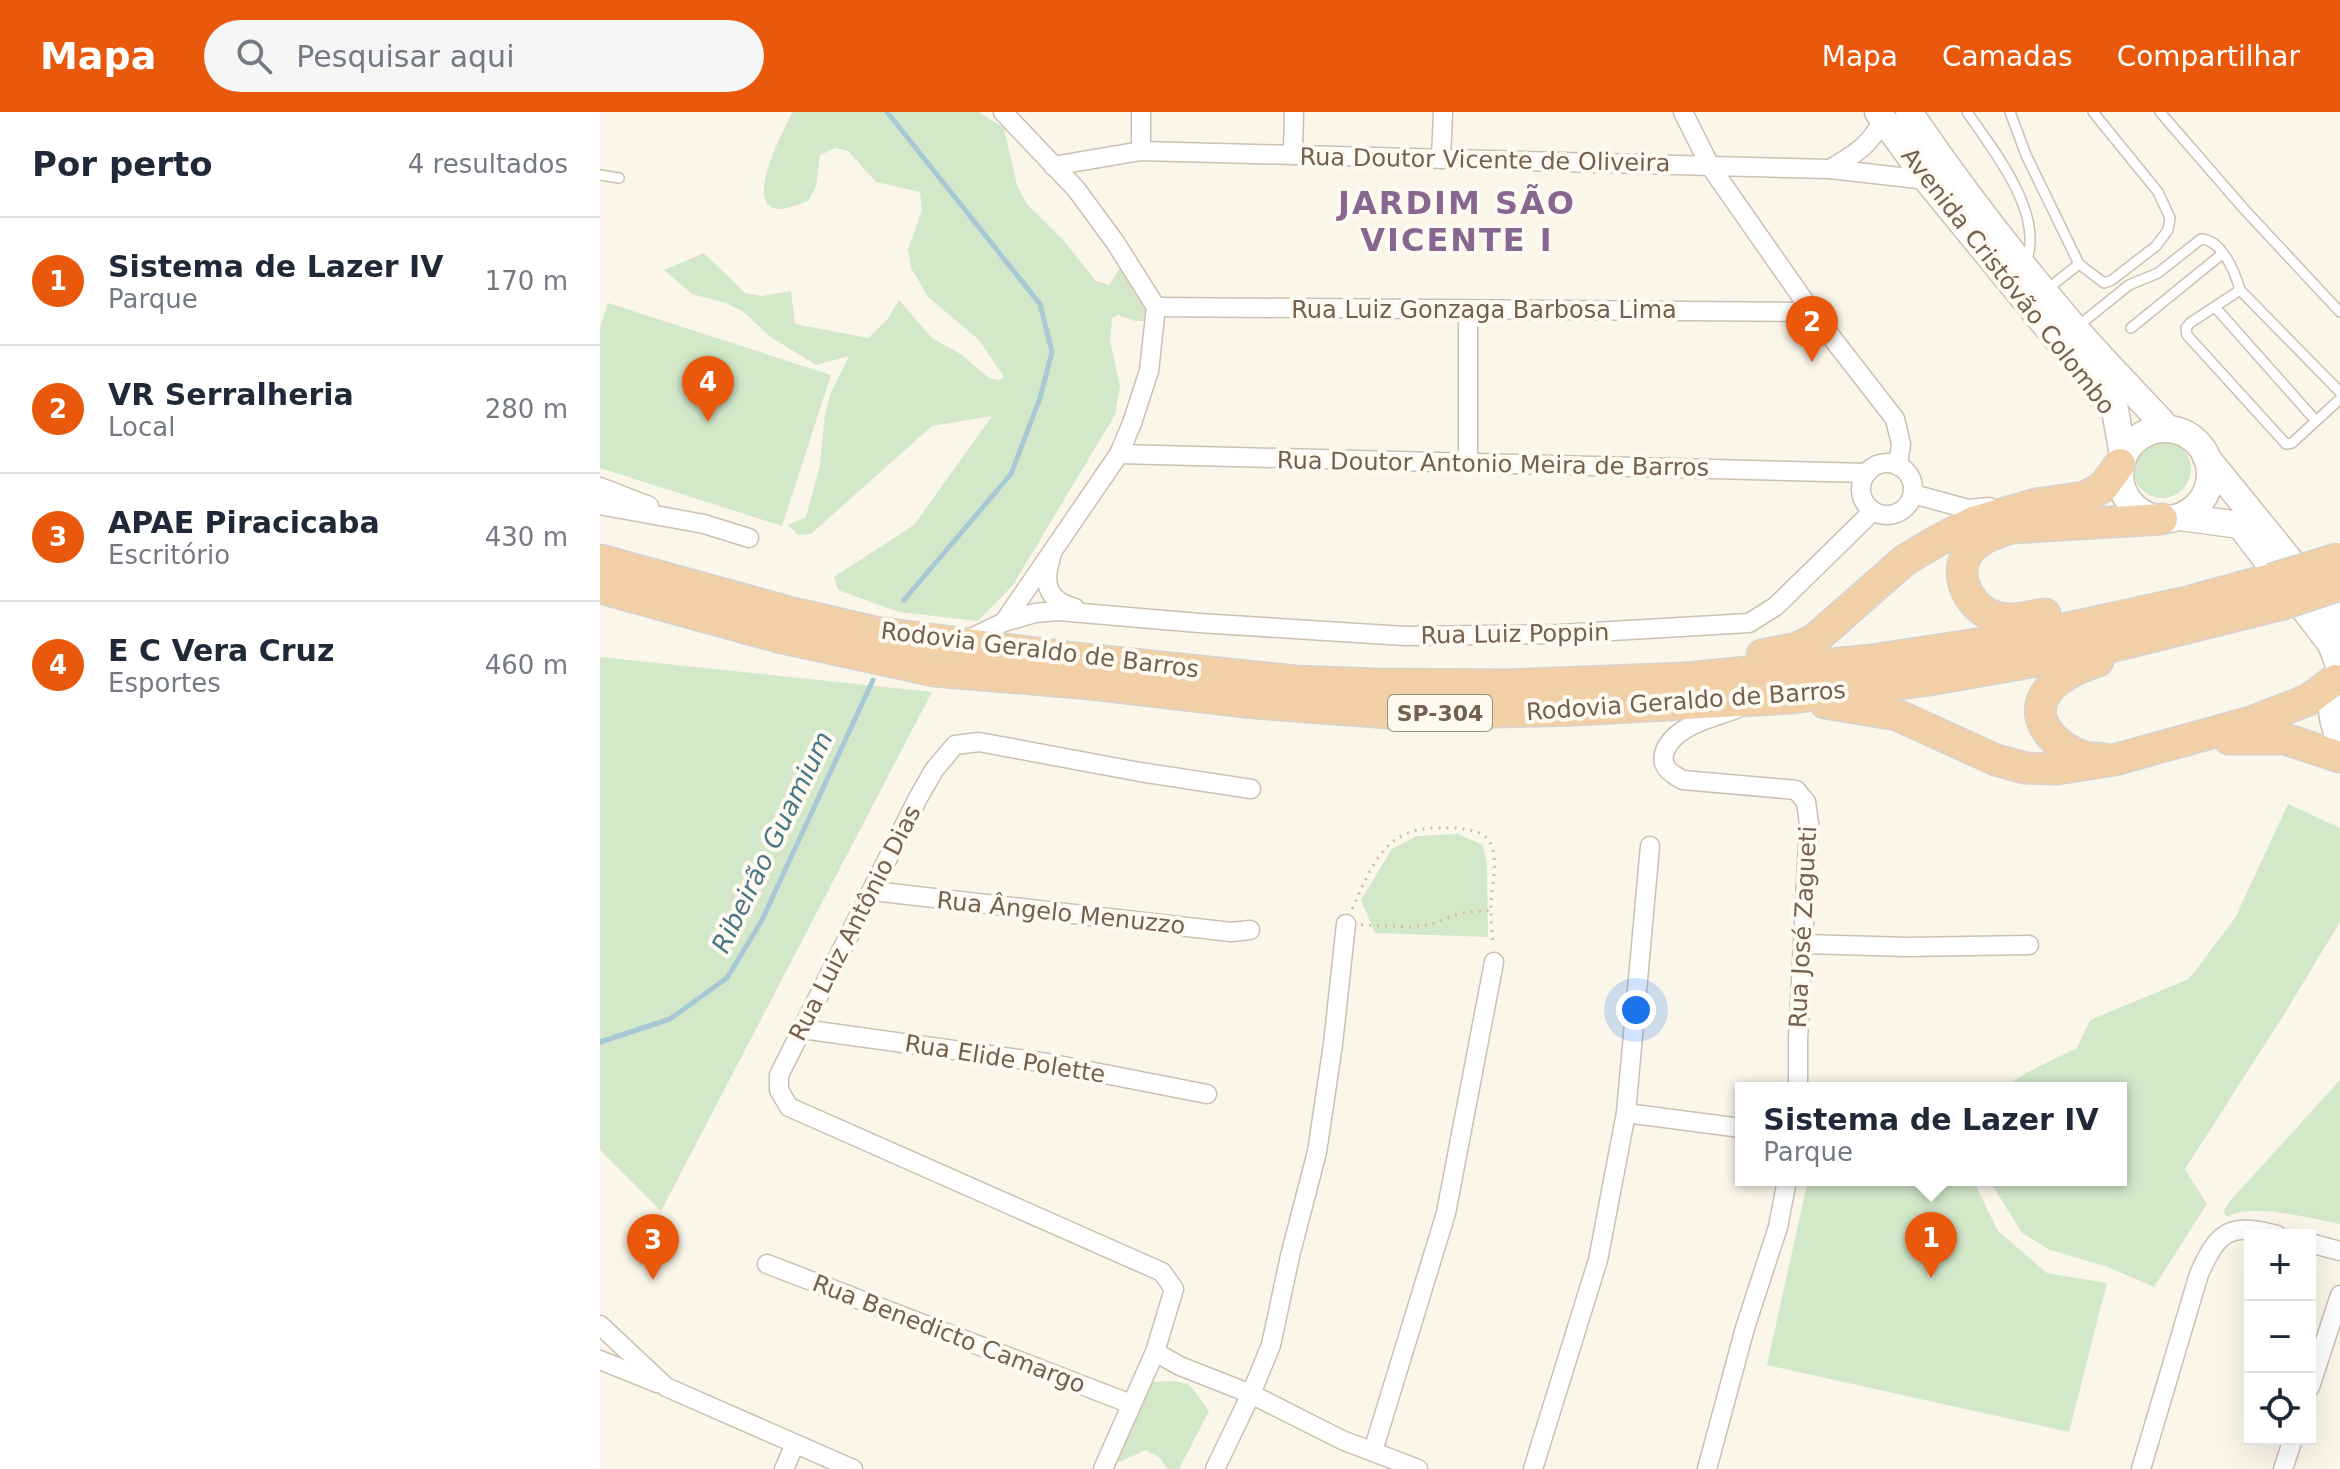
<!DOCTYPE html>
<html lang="pt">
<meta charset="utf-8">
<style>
body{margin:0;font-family:"DejaVu Sans",sans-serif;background:#f6f6f7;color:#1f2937}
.controls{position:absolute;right:24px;bottom:24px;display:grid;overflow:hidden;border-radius:0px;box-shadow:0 8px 32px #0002}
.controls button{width:72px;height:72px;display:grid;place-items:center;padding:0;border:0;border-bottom:2px solid #e0e1e3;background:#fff;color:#1f2937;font:40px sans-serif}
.you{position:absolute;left:1036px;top:898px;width:28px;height:28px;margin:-20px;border:6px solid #fff;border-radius:50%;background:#1a73e8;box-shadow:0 0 0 12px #1a73e833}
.badge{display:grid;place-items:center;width:52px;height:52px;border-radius:50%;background:#ea580c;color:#fff;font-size:26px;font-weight:700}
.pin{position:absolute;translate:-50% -66px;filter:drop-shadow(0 2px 4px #0008)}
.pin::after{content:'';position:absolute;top:42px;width:28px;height:24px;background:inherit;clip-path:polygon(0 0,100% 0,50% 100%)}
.popup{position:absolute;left:1135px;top:970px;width:392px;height:104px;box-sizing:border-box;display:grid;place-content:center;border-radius:0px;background:#fff;filter:drop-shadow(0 2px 6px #0005);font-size:26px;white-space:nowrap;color:#747a83}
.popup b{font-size:30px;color:#1f2937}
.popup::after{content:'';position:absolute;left:50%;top:100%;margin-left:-16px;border:16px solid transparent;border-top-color:#fff}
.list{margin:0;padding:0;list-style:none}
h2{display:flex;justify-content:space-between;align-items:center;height:104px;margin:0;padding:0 32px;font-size:34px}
h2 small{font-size:26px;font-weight:400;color:#747a83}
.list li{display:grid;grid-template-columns:52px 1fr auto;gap:24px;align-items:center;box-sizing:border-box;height:128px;padding:0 32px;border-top:2px solid #e0e1e3}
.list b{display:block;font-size:30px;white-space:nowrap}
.list p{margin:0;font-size:26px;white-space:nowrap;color:#747a83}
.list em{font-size:26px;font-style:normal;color:#747a83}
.icon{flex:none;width:44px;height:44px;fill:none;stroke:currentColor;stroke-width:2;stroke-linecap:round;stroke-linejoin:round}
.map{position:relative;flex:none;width:1740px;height:1357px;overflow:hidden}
header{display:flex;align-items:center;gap:48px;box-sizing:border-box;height:112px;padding:0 40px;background:#ea580c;color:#fff}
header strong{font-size:38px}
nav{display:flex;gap:44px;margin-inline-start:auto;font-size:28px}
.search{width:560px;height:72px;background:#f6f6f7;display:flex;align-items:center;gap:20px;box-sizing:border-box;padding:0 28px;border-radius:44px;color:#747a83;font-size:30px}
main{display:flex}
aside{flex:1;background:#fff}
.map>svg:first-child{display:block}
.green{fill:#d3e8c9}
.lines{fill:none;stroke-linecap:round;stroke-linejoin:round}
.stream{stroke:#a7c9d5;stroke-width:5}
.service-casing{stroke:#cdc0b1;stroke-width:12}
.minor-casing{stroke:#cdc0b1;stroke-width:21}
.secondary-casing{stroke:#cfc1ae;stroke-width:29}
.trunk-casing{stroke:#d8d2ce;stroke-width:33}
.path{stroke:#d4bda7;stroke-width:3;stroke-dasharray:2 6;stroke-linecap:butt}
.service{stroke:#fff;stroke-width:9}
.minor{stroke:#fff;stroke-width:18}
.secondary{stroke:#fff;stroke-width:26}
.trunk{stroke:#f2d0a7;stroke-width:30}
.trunk-bridge-casing{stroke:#d8d2ce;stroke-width:33;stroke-linecap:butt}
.trunk-bridge{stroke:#f2d0a7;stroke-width:30}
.labels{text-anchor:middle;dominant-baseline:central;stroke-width:8;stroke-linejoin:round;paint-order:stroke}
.shield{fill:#fefaf1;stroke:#9e8e80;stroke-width:2}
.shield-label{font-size:22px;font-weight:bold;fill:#75604f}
.street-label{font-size:24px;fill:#75604f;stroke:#fefaf1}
.water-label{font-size:26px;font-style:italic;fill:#4a7686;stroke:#fefaf1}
.district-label{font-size:32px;font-weight:bold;letter-spacing:2px;fill:#876790;stroke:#fefaf1}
</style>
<header>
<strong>Mapa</strong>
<div class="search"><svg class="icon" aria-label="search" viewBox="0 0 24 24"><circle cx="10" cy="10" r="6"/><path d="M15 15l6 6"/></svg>Pesquisar aqui</div>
<nav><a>Mapa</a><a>Camadas</a><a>Compartilhar</a></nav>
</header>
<main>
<aside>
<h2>Por perto<small>4 resultados</small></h2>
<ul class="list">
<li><span class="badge">1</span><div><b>Sistema de Lazer IV</b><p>Parque</p></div><em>170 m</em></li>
<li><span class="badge">2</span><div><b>VR Serralheria</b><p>Local</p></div><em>280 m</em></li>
<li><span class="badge">3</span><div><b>APAE Piracicaba</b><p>Escritório</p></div><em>430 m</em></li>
<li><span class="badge">4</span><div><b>E C Vera Cruz</b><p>Esportes</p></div><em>460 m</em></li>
</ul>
</aside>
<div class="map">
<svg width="1740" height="1357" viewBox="0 0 1740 1357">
<rect width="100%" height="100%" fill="#fbf6ea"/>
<!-- green -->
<g class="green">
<path d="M192,0H379L404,16L417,73L426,91L464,129L496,169L509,173L520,156L533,153L551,202L545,209H535L518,203L512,206L510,228L520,274L515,303L413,473L378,509L299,500L238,478L234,465L314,413L392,304L332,314L211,422L198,423L188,413L206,405L220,353L225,302L231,280L249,244L216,253L169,224L144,200L126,191L92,182L64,158L104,141L145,181L162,184L191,179L195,212L268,226L287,208L299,188L332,226L362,243L389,266L400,268L404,265L378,227L328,185L311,156L308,137L322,98L320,80L276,70L248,39L236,36L220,43L216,75L208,89C199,92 186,98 177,97C143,92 185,17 192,0Z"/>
<polygon points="8,191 231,263 182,414 0,356 0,214"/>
<circle cx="1562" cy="357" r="29"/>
<polygon points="0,545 332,580 61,1099 0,1038"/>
<polygon points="1688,692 1740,716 1740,810 1685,901 1585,1057 1607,1092 1554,1175 1508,1155 1450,1138 1422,1121 1389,1068 1521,1068 1521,976 1402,976 1428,960 1477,936 1490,908 1589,867 1635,806"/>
<polygon points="858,722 883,733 887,753 888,825 775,821 761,788 792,737 817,724"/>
<path d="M1740,968V1112C1712,1107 1651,1090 1627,1105L1623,1100L1629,1090Z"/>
<polygon points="1208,1068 1373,1068 1398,1119 1447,1161 1507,1171 1469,1320 1167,1253"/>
<polygon points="576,1269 590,1273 609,1299 579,1357 567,1357 560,1346 546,1338 517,1351 552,1270"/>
</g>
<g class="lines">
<!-- stream -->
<g class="stream">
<polyline points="287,0 440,192 452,240 440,286 411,362 304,488"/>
<polyline points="0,930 70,907 127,866 161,810 273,568"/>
</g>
<defs>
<g id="service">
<path d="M1367,0C1393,38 1447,104 1425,152"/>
<polyline points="1410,0 1426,43 1479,152 1504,171 1512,168 1556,134 1568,118 1570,106 1558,80 1493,0"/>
<polyline points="1560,0 1644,97 1740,200"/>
<polyline points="0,63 19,66"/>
<polyline points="1446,178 1479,152"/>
<polyline points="1640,178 1590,211 1586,216 1587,223 1686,332 1692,331 1740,287"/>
<polyline points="1615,195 1716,309"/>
<path d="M1478,214L1529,173L1558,161L1601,127C1622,128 1635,160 1640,178L1740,280"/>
<polyline points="1531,216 1622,142"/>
</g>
<g id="minor">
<polyline points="403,0 476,77 515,130 556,195 549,259 532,311 519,342 404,510"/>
<polyline points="1083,0 1110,54 1212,200 1295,307 1301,332 1298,354"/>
<polyline points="541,39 541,0"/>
<polyline points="693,43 694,0"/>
<polyline points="841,47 843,0"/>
<polyline points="453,54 541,39 1230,57 1327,68"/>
<path d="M1230,57C1255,42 1270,34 1283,7"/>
<polyline points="556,195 1212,200"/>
<polyline points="519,342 1267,361"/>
<polyline points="868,351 868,198"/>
<circle cx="1287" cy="377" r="26"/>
<polyline points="0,375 49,394"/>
<polyline points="1313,382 1368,397 1389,395"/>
<polyline points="0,393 104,412 149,426"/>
<path d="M451,446C442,472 448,489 475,496"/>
<polyline points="363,530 404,510 435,501 458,499 599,511 805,524 960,522 1149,511 1176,494 1273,399"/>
<path d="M1136,597C1113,606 1075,613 1065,639C1059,654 1071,662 1083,668L1196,678L1206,690L1209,712L1198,928V976"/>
<polyline points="273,779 631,820 650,818"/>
<polyline points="1204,832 1308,835 1429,833"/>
<polyline points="202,917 448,951 607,982"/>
<polyline points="1026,1001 1141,1016"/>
<polyline points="1710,1131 1740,1139"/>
<polyline points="167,1152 531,1292"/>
<polyline points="0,1213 66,1275 253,1357"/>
<polyline points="555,1240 580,1254 651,1282 742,1328 818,1357"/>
<polyline points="0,1248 57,1271"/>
<polyline points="1710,1275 1740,1183"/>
<polyline points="773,1339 846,1101 894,850"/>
<polyline points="184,1357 195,1332"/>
<polyline points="503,1357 555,1240 574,1177 562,1160 189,995 179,978 179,963 318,686 334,658 355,633 379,630 540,660 651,677"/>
<polyline points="615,1357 651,1282 671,1233 690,1144 717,1040 733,932 746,812"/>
<polyline points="933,1357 998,1148 1026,1001 1050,734"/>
<polyline points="1107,1357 1145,1216 1178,1115 1187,1068"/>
<path d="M1541,1357L1599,1162C1619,1118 1629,1111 1677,1123"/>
<polyline points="1683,1357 1693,1327"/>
</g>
<g id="secondary">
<polyline points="1278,0 1327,68 1515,298 1523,343"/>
<path d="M1309,0C1359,74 1414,145 1472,213C1503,249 1536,282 1568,317"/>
<circle cx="1565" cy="362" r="45"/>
<polyline points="1606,345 1740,510"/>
<polyline points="1580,405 1640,413 1731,532 1740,556"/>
<path d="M1740,559C1729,582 1729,604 1740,627"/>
</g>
<g id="trunk">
<polyline points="0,448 185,499 275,520 475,546 695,569 775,572 908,573 1086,566 1272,548 1436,523 1591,489 1671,467"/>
<polyline points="0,476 182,526 334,559 491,572 655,591 804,602 975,598 1192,586 1329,568 1494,539 1683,492"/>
<path d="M1445,502C1429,504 1412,510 1396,505C1373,499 1355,469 1365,446C1373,428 1395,421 1411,416L1562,407"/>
<polyline points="1162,543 1197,536 1214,528 1305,448 1337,429 1373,410 1436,392 1485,385 1503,375 1520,352"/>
<path d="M1498,549C1479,555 1451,567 1443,587C1431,613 1462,639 1485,645C1491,646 1498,646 1504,647"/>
<polyline points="1225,591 1297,603 1396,648 1425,656 1457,657 1514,648 1651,610 1708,588 1735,568"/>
<polyline points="1629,627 1685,627 1740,645"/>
</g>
</defs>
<!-- service casing -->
<use href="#service" class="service-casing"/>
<!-- minor casing -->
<use href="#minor" class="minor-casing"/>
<!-- secondary casing -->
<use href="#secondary" class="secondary-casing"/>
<!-- trunk casing -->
<use href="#trunk" class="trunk-casing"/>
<!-- path -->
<g class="path">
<path d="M752,797C770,758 783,718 832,716C843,716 853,715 863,717C876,719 887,721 892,735C898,753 891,777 891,796C891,808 892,821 893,833"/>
<polyline points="761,813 813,815 832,812 861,801 891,798"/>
</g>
<!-- service -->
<use href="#service" class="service"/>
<!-- minor -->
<use href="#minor" class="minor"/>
<!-- secondary -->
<use href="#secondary" class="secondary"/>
<!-- trunk -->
<use href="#trunk" class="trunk"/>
<defs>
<g id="trunk-bridge">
<polyline points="1671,467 1740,446"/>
<polyline points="1683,492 1740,473"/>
</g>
</defs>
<!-- trunk-bridge casing -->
<use href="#trunk-bridge" class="trunk-bridge-casing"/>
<!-- trunk-bridge -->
<use href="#trunk-bridge" class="trunk-bridge"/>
</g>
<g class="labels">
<!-- shield labels -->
<rect class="shield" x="788" y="583" width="104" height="36" rx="6"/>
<g class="shield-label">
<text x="840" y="601">SP-304</text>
</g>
<!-- street labels -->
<g class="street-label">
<text transform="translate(885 48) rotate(1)">Rua Doutor Vicente de Oliveira</text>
<text transform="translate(1408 169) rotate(52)">Avenida Cristóvão Colombo</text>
<text x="884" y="198">Rua Luiz Gonzaga Barbosa Lima</text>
<text transform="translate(893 352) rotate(1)">Rua Doutor Antonio Meira de Barros</text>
<text transform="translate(915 522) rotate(-1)">Rua Luiz Poppin</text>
<text transform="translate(440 538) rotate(7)">Rodovia Geraldo de Barros</text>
<text transform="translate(1086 589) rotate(-4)">Rodovia Geraldo de Barros</text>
<text transform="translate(461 801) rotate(6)">Rua Ângelo Menuzzo</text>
<text transform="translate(255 811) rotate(-63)">Rua Luiz Antônio Dias</text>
<text transform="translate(1203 815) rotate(-87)">Rua José Zagueti</text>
<text transform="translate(405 947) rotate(9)">Rua Elide Polette</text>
<text transform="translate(349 1222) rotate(21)">Rua Benedicto Camargo</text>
</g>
<!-- water labels -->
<g class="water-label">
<text transform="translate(172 730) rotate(-64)">Ribeirão Guamium</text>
</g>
<!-- district labels -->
<g class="district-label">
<text x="857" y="91">JARDIM SÃO<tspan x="857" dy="37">VICENTE I</tspan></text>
</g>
</g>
</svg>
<div class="controls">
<button>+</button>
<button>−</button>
<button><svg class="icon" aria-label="locate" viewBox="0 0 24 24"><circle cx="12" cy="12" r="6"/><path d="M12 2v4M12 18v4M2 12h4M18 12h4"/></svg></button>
</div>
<div class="you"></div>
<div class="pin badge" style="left:1331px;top:1166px">1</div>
<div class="popup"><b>Sistema de Lazer IV</b>Parque</div>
<div class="pin badge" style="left:1212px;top:250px">2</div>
<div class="pin badge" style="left:53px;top:1168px">3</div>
<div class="pin badge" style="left:108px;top:310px">4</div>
</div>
</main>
